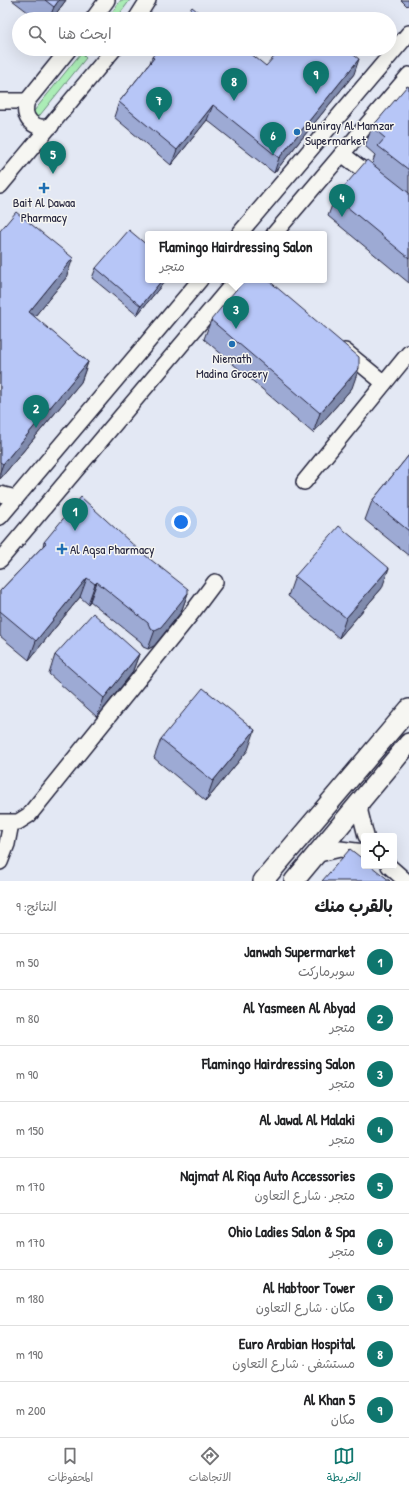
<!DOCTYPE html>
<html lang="ar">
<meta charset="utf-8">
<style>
body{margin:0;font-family:"Patrick Hand","Playpen Sans Arabic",sans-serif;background:#f6f6f6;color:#202124;direction:rtl}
.controls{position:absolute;right:12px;bottom:12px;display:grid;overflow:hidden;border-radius:4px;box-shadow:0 4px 16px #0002}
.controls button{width:36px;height:36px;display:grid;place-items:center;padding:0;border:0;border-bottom:1px solid #e0e0e0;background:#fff;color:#202124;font:20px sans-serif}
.you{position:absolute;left:181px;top:522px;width:14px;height:14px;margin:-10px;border:3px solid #fff;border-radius:50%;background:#1a73e8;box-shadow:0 0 0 6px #1a73e833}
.badge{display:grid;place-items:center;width:26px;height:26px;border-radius:50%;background:#0f766e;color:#fff;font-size:13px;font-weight:700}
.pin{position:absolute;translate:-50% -33px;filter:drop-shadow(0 1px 2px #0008)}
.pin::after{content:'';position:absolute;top:21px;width:14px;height:12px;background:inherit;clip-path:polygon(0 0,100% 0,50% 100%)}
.popup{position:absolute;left:145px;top:231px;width:182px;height:52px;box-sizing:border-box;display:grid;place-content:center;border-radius:4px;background:#fff;filter:drop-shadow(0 1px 3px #0005);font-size:13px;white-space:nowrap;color:#757577}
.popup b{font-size:15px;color:#202124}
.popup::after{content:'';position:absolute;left:50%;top:100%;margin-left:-8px;border:8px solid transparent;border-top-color:#fff}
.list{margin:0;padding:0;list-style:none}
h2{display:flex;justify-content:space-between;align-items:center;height:52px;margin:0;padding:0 16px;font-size:17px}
h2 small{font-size:13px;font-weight:400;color:#757577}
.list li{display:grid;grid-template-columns:26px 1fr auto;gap:12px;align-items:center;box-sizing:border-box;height:56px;padding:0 16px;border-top:1px solid #e0e0e0}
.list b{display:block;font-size:15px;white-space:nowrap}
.list p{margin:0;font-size:13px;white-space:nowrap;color:#757577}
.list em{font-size:13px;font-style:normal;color:#757577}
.icon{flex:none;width:22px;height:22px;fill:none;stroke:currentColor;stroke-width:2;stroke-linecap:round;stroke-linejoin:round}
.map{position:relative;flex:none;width:409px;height:881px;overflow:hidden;direction:ltr}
.search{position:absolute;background:#fff;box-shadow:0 4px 16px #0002;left:12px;right:12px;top:12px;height:44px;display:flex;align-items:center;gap:10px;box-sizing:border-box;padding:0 14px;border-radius:22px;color:#757577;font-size:15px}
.sheet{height:556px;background:#fff}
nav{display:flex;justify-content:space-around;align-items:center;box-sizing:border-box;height:56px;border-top:1px solid #e0e0e0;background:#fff;font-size:11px;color:#757577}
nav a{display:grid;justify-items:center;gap:2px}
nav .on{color:#0f766e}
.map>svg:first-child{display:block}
.green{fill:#abedb6;stroke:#668878}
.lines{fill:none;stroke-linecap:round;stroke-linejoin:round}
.minor-casing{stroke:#22223b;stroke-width:18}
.major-casing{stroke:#22223b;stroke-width:22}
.minor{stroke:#f6f6f2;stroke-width:15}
.major{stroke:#f6f6f2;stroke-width:19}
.wall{fill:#9daad4;stroke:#22223b}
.shaded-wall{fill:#808bad;stroke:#22223b}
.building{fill:#b7c6f7;stroke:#22223b}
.poi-dot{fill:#1f6fb2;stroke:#f6f6f2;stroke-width:1.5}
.labels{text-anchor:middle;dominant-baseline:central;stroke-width:3;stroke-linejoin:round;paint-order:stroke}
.poi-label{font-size:13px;fill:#22223b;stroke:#f6f6f2;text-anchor:start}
</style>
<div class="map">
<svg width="409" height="881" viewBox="0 0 409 881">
<rect width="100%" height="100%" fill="#e3e8f4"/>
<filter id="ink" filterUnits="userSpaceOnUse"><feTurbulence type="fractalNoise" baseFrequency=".025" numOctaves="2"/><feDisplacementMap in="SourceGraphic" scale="8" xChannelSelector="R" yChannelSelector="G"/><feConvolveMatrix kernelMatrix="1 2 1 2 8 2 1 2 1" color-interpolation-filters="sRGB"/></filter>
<g filter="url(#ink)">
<!-- green -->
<g class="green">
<polygon points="121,0 130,0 116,19 107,19"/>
<polygon points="81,53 86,58 36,120 30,116"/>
</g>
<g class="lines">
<defs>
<g id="minor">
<polyline points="93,19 107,0"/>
<polyline points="136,19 148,0"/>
<polyline points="0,101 27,101"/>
<path d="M51,126C34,131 21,118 27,101L69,49"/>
<polyline points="342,154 375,179"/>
<polyline points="0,186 114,49"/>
<polyline points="239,234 409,33"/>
<polyline points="274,234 409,75"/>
<polyline points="345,351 384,383"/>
<polyline points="304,482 409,353"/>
<polyline points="0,494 16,498"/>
<polyline points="0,517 200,280"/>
<polyline points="0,560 236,280"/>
<polyline points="361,800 360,812 366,836"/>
<polyline points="0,822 18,822 29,815 191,614 215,582"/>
<polyline points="315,855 340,849 364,852"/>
<polyline points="0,862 7,844 11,823"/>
<polyline points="389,866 406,881"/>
</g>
<g id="major">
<polyline points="263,881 409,709"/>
<polyline points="294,881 409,743"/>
</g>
</defs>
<!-- minor casing -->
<use href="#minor" class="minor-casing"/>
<!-- major casing -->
<use href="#major" class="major-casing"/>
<!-- minor -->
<use href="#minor" class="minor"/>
<!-- major -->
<use href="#major" class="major"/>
</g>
<!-- wall -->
<g class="wall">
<polygon points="12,0 66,0 52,19 37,19"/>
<polygon points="401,0 409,0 409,4 407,6"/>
<polygon points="152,57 266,66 354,74 274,173 207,120 171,165 114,117 119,102 150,63"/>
<polygon points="409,87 409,283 328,216 335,197 372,164 375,155 365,146 372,127"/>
<polygon points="0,231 66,278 34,317 88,362 81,382 0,479"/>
<polygon points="96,268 148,280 166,280 137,315 92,278"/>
<polygon points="211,320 352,388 313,433 204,339"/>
<polygon points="409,455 409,556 365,520 372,501"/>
<polygon points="44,542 141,552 188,593 181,612 154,646 148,649 143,647 141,642 90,601 88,604 80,597 29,660 0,636 0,591 43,546"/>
<polygon points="295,576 382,588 339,638 288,596"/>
<polygon points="139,654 132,673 97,717 49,674 55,655"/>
<polygon points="161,739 248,750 206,801 154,758"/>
</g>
<!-- shaded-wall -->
<g class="shaded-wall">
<polygon points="59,0 66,0 52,19 49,19 54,7"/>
<polygon points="359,59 354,74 274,173 279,158"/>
<polygon points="213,105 207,120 171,165 177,150"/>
<polygon points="73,258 66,278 22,332 29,312"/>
<polygon points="162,280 166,280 137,315 141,306"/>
<polygon points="88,362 81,382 0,479 0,472 3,464"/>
<polygon points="359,368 352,388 313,433 320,413"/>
<polygon points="389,568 382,588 339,638 346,618"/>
<polygon points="87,578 80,597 29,660 36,641"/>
<polygon points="97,582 90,601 88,604 95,584"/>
<polygon points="188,593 181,612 154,646 148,649 155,630"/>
<polygon points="139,654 132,673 97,717 104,698"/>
<polygon points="255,730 248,750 206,801 213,781"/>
</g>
<!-- building -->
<g class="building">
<polygon points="45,0 59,0 54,7"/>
<polygon points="192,7 207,19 183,19"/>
<polygon points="158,49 245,49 266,66 281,49 346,49 359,59 279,158 213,105 177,150 119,102 154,58 152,57"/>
<polygon points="407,86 409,87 409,170 378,146 385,138 372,127"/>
<polygon points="367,160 409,193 409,258 335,197"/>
<polygon points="16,212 73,258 29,312 88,362 3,464 0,462 0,231"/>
<polygon points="129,230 148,246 148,280 162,280 141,306 96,268"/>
<polygon points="244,280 268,280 359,357 359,368 320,413 211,320"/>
<polygon points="409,455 409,531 372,501"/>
<polygon points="81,497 141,552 188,589 188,593 161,627 155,630 150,628 148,623 97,582 95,584 87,578 36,641 0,611 0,591 46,543 44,542"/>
<polygon points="339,526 389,568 346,618 295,576"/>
<polygon points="93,613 139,654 104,698 55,655"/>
<polygon points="203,688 255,730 213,781 161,739"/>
<polygon points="350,849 364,860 364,866 371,866 390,881 322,881"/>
</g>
</g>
<!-- markers -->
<g class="poi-dot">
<circle cx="297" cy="132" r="4"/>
<path d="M42 182h4v4h4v4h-4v4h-4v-4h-4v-4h4z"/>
<circle cx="232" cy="344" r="4"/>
<path d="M60 543h4v4h4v4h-4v4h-4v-4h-4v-4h4z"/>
</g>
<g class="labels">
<!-- poi labels -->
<g class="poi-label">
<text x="305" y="125">Buniray Al Mamzar<tspan x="305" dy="15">Supermarket</tspan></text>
<text x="44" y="202" text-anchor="middle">Bait Al Dawaa<tspan x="44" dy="15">Pharmacy</tspan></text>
<text x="232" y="358" text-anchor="middle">Niemath<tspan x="232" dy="15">Madina Grocery</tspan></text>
<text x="70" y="549">Al Aqsa Pharmacy</text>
</g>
</g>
</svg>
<div class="controls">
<button><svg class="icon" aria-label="locate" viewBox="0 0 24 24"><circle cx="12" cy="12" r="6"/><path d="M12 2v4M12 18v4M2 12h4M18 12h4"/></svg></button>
</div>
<div class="you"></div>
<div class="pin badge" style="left:75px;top:531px">1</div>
<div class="pin badge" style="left:36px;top:428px">2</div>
<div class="pin badge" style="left:236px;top:329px">3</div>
<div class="popup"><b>Flamingo Hairdressing Salon</b>متجر</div>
<div class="pin badge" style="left:342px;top:217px">4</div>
<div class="pin badge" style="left:53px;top:174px">5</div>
<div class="pin badge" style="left:273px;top:155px">6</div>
<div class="pin badge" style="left:159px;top:120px">7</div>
<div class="pin badge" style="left:234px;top:101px">8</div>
<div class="pin badge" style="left:316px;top:94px">9</div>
<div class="search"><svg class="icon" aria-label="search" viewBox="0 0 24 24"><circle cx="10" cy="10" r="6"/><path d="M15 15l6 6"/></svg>ابحث هنا</div>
</div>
<section class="sheet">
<h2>بالقرب منك<small>النتائج: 9</small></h2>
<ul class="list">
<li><span class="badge">1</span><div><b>Janwah Supermarket</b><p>سوبرماركت</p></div><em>50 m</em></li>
<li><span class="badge">2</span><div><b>Al Yasmeen Al Abyad</b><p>متجر</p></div><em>80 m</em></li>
<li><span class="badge">3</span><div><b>Flamingo Hairdressing Salon</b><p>متجر</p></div><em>90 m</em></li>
<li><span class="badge">4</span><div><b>Al Jawal Al Malaki</b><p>متجر</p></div><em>150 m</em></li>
<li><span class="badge">5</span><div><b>Najmat Al Riqa Auto Accessories</b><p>متجر · شارع التعاون</p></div><em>170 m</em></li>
<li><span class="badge">6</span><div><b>Ohio Ladies Salon &amp; Spa</b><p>متجر</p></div><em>170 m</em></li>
<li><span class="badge">7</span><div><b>Al Habtoor Tower</b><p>مكان · شارع التعاون</p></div><em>180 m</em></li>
<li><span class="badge">8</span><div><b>Euro Arabian Hospital</b><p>مستشفى · شارع التعاون</p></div><em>190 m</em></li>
<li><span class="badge">9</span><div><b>Al Khan 5</b><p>مكان</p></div><em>200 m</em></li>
</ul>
</section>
<nav>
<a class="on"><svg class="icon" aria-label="map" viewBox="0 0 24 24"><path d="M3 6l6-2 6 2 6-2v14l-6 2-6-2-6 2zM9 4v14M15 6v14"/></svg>الخريطة</a>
<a><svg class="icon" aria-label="directions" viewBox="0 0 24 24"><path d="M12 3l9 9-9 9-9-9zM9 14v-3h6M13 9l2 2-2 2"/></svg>الاتجاهات</a>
<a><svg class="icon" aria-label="saved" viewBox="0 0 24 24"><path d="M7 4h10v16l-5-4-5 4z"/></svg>المحفوظات</a>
</nav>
